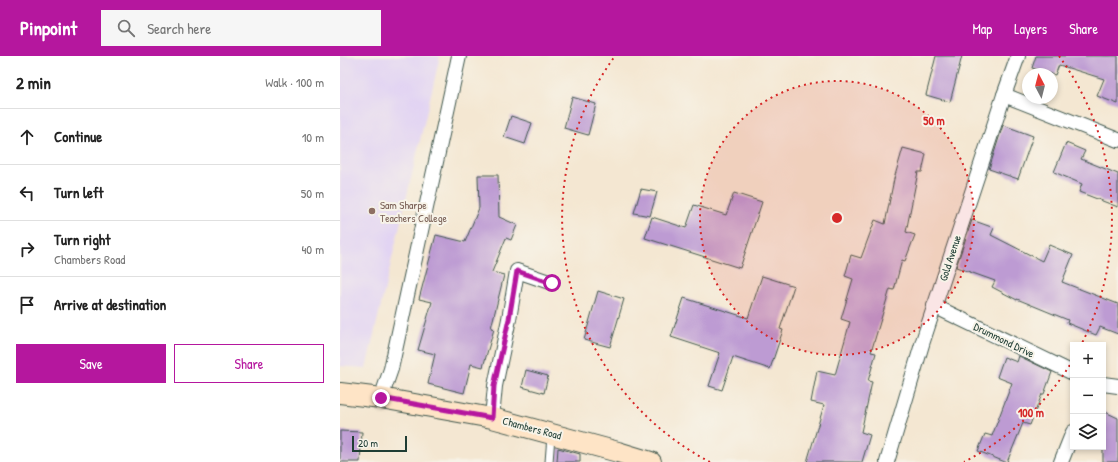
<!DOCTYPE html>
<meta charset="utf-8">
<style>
body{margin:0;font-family:"Patrick Hand",sans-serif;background:#f6f6f6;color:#222}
.controls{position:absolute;right:12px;bottom:12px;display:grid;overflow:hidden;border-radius:0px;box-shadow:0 2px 6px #0003}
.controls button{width:36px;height:36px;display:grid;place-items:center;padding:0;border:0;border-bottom:1px solid #e0e0e0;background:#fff;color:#222;font:20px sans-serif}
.compass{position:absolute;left:682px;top:12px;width:36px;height:36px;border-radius:50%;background:#fff;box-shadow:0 2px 6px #0003;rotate:353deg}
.scale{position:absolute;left:12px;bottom:10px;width:55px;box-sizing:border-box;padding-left:4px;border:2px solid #1f3d34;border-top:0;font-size:11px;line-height:14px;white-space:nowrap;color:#1f3d34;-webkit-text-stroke:3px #f7f3e8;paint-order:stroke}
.stop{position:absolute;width:12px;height:12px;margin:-9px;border:3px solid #b5179e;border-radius:50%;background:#fff}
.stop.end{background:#b5179e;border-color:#fff;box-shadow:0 1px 4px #0008}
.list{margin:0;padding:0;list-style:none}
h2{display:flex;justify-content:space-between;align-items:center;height:52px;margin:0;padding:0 16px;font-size:17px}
h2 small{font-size:13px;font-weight:400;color:#767676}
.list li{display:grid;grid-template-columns:26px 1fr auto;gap:12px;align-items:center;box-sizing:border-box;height:56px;padding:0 16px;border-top:1px solid #e0e0e0}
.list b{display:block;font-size:15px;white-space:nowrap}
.list p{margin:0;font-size:13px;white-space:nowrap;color:#767676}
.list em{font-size:13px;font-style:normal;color:#767676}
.actions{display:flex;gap:8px;padding:12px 16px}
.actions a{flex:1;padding:9px 0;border:1px solid #b5179e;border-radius:0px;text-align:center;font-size:14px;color:#b5179e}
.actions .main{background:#b5179e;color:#fff}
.icon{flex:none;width:22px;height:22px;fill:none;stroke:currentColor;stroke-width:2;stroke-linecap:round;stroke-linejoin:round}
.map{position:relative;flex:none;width:778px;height:406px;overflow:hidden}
header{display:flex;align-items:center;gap:24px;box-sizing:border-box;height:56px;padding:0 20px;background:#b5179e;color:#fff}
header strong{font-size:19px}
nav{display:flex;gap:22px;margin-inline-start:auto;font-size:14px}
.search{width:280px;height:36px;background:#f6f6f6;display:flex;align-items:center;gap:10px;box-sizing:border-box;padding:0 14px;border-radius:0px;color:#767676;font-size:15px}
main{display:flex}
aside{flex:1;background:#fff}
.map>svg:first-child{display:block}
.built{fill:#e2d4f3}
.building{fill:#bd9bd3}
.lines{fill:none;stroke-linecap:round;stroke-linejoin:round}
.lane-casing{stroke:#3f564c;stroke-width:9}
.street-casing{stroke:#3f564c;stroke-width:16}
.secondary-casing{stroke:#3f564c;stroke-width:22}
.lane{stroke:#fff;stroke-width:7}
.street{stroke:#fff;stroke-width:14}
.secondary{stroke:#fee4c6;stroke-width:20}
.route{stroke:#b5179e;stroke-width:5}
.ring{fill:none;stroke:#d62828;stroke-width:2;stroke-dasharray:2 4}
.education-dot{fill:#8d6e63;stroke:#f7f3e8;stroke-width:1.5}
.labels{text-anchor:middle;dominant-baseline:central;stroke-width:4;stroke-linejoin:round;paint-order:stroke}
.education-label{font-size:11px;fill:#785e54;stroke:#f7f3e8;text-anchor:start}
.street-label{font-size:11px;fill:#1f3d34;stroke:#f7f3e8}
.centre{fill:#d62828;stroke:#f7f3e8;stroke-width:2}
.ring-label{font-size:12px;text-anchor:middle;font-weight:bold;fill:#d62828;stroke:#f7f3e8;stroke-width:4;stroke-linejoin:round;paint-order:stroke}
</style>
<header>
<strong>Pinpoint</strong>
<div class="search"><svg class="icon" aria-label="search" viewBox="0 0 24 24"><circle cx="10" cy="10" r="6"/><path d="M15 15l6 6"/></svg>Search here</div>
<nav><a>Map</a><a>Layers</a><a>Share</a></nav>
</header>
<main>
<aside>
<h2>2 min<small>Walk · 100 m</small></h2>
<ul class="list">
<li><svg class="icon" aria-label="ahead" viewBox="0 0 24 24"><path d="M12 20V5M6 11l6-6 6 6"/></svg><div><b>Continue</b></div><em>10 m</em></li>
<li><svg class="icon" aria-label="left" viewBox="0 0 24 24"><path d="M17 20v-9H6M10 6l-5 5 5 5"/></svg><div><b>Turn left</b></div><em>50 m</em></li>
<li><svg class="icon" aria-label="right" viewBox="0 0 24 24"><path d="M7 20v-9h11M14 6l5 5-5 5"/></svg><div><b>Turn right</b><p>Chambers Road</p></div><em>40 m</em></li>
<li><svg class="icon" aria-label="arrive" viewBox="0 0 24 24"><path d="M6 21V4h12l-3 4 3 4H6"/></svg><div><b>Arrive at destination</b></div></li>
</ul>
<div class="actions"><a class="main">Save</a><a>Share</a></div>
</aside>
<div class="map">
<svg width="778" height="406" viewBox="0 0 778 406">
<rect width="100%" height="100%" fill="#f7f3e8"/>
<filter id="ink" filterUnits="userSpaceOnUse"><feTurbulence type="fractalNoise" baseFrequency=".025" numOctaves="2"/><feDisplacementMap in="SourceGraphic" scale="8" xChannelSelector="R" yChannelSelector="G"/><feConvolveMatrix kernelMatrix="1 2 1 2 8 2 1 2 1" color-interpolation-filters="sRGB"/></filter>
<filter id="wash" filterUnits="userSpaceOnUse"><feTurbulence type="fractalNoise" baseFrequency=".012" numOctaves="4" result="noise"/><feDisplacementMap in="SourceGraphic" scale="16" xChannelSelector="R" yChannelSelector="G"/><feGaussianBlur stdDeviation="0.9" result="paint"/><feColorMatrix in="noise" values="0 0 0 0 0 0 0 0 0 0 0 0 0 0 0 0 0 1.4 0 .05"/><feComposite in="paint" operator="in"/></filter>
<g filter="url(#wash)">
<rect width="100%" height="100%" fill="#f4e7d2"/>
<!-- built -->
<polygon class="built" points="0,0 100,0 26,312 0,310"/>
<g id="blocks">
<!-- building -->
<g class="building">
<polygon points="596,0 622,0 610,46 586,39"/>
<polygon points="696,0 778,0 778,48 757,40 764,23 719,9 715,19 692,12"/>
<polygon points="232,41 256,48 248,79 224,72"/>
<polygon points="171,60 192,67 185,88 164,81"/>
<polygon points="663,69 693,80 678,123 649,113"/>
<polygon points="726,87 745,95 741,103 778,118 778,151 739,136 742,128 714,116"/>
<polygon points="563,92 586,98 582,116 578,116 566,176 575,179 565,205 562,204 554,234 550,233 531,296 536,297 528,325 532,326 521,376 530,379 522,406 467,406 484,349 471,346 477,315 495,319 510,266 501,263 513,223 505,220 511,199 521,202 535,164 545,168 554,123"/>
<polygon points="138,119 158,119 159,161 177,169 171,184 166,182 152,216 164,219 151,272 154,273 143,311 131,308 124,337 88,328 95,298 78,294 92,246 79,243 96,179 125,186 139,152"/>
<polygon points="301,133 317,136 310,160 294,157"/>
<polygon points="394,137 422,146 400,212 305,182 312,161 346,172 354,149 386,159"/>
<polygon points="632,164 654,172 651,179 702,205 709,189 733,199 722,226 778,248 778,278 760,271 756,279 727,267 728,264 677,243 677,244 652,231 655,225 616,211"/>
<polygon points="422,220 454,230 440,273 443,274 430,313 393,301 382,334 369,330 380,297 331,281 344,242 408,262"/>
<polygon points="258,235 284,243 270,291 244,284"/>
<polygon points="679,300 712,316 704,338 702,338 690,369 683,367 667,406 665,406 638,395 645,378 652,380 672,327 657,321 664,301 677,306"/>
<polygon points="186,314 208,320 204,337 182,331"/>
<polygon points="763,355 778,362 778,406 763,406"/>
<polygon points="0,375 22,376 20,406 0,406"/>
<polygon points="218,392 240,398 240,406 217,406"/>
</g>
</g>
</g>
<g filter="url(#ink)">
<use href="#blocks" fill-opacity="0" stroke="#3f564c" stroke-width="1"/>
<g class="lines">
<defs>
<polyline id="lane" points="209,406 211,380"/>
<g id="street">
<polyline points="664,39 778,84"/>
<polyline points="594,250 733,317"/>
<polyline points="763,328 778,330"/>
<polyline points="41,342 51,313 119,0"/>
<polyline points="152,362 155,330 169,263 177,215 212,227"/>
<polyline points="547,406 583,285 664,39 678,0"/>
<polyline points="721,406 733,376"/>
</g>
<polyline id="secondary" points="0,337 41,342 152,362 278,396 311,406"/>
</defs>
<!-- lane casing -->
<use href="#lane" class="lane-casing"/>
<!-- street casing -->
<use href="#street" class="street-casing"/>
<!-- secondary casing -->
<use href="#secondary" class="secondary-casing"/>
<!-- lane -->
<use href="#lane" class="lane"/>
<!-- street -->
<use href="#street" class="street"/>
<!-- secondary -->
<use href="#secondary" class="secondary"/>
</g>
</g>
<g class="lines" filter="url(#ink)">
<!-- route -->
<polyline class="route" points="41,342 152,362 154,330 169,263 177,215 212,227"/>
</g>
<!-- distance rings -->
<circle cx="497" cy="162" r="137" fill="#d62828" fill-opacity=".12"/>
<g class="ring">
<circle cx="497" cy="162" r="137"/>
<path d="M733 304A275 275 0 0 1 624 406M370 406A275 275 0 0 1 275 0M719 0A275 275 0 0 1 741 289"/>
</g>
<!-- markers -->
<circle class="education-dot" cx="32" cy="155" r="4"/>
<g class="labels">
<!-- education labels -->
<g class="education-label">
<text x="40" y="149">Sam Sharpe<tspan x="40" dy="13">Teachers College</tspan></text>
</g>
<!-- street labels -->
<g class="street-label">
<text transform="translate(610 202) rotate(-72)">Gold Avenue</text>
<text transform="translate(664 284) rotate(26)">Drummond Drive</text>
<text transform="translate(192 372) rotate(15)">Chambers Road</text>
</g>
</g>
<circle cx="497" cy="162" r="6" class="centre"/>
<g class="ring-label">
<text x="594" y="69">50 m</text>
<text x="691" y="361">100 m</text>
</g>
</svg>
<div class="controls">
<button>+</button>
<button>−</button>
<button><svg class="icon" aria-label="layers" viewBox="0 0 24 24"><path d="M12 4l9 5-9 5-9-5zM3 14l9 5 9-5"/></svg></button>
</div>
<svg class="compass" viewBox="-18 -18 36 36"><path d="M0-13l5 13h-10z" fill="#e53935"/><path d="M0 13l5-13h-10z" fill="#767676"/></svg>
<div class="scale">20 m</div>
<div class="stop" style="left:212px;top:227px"></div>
<div class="stop end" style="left:41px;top:342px"></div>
</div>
</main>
